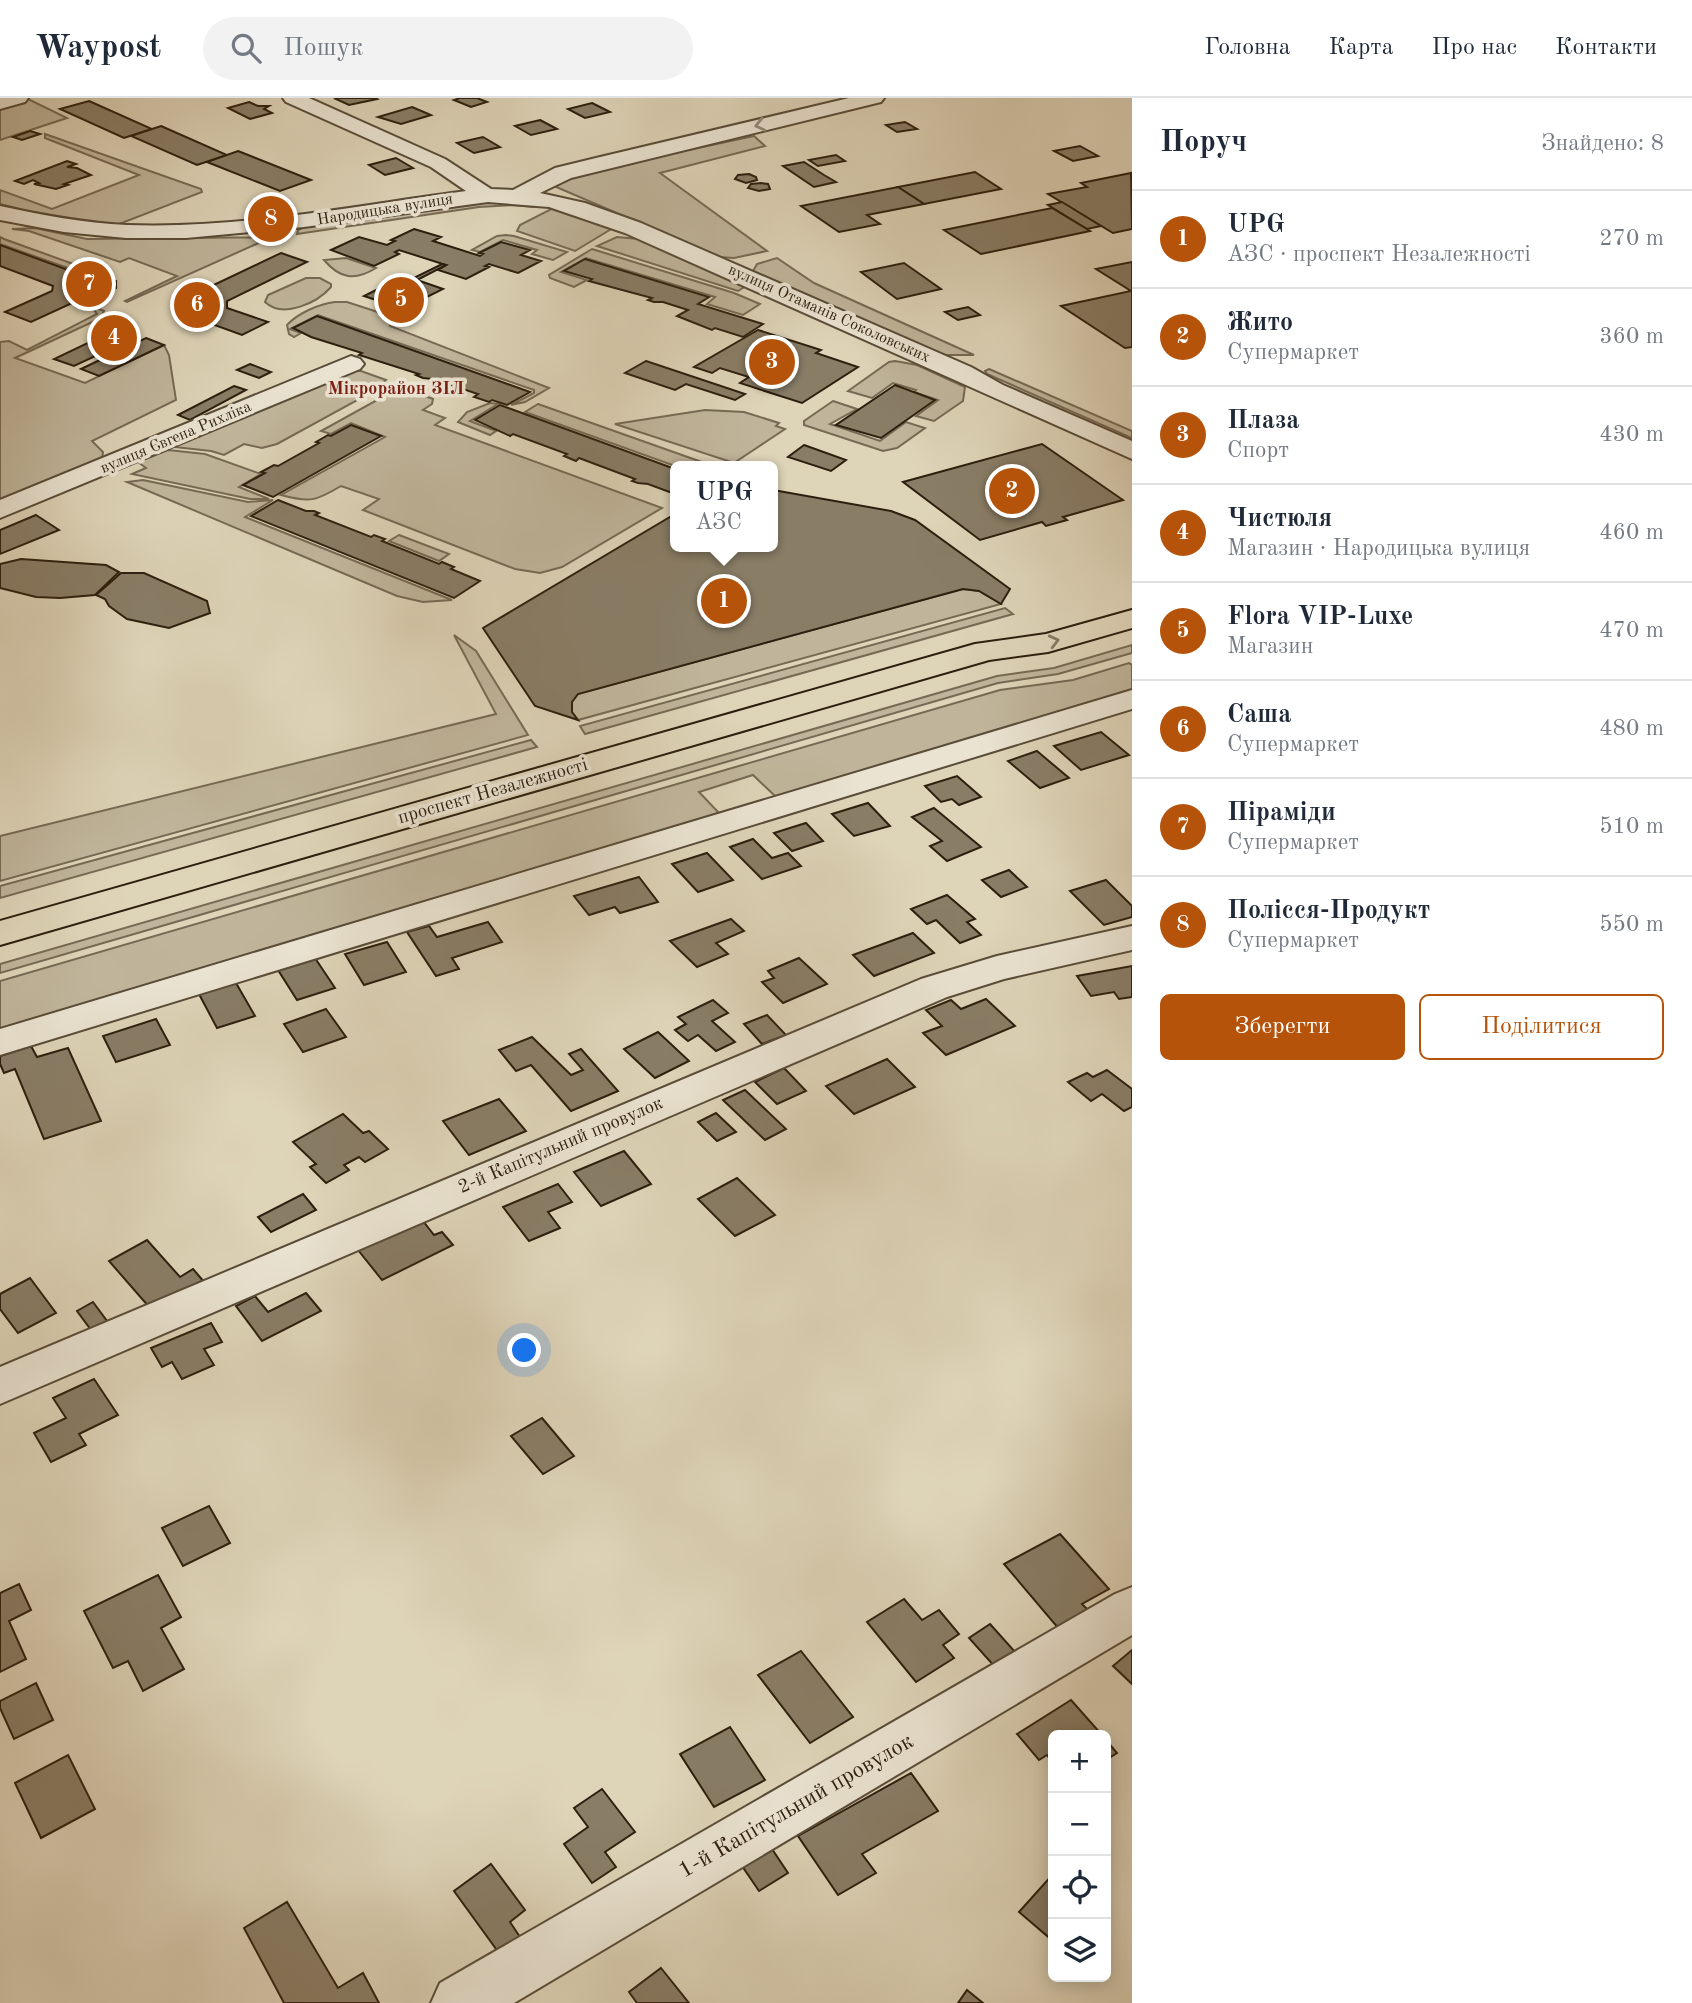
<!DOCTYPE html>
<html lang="uk">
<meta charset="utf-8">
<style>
body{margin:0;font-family:"Old Standard TT",serif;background:#f2f2f3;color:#1f2937}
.controls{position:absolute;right:21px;bottom:21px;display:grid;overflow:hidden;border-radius:10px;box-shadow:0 4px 18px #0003}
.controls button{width:63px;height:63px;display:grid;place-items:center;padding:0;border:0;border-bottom:2px solid #e0e1e3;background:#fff;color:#1f2937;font:35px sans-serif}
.you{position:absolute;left:525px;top:1253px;width:24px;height:24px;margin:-18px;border:5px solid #fff;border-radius:50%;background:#1a73e8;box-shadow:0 0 0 10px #1a73e833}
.badge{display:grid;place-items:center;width:46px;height:46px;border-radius:50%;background:#b45309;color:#fff;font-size:23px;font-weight:700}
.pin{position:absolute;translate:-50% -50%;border:4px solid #fff;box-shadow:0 2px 7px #0006}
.popup{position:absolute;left:670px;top:363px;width:108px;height:91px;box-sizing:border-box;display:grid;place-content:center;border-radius:10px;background:#fff;filter:drop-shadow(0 2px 5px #0005);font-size:23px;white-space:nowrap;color:#747a83}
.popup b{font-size:26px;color:#1f2937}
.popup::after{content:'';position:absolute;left:50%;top:100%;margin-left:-14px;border:14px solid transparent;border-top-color:#fff}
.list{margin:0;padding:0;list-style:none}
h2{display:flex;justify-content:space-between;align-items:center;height:91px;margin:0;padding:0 28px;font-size:30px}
h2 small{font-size:23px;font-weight:400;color:#747a83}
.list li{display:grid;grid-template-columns:46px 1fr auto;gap:21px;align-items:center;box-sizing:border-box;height:98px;padding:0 28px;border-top:2px solid #e0e1e3}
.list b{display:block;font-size:26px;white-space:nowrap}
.list p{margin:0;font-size:23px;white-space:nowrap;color:#747a83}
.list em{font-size:23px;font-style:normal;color:#747a83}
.actions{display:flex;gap:14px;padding:21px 28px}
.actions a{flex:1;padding:16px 0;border:2px solid #b45309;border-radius:10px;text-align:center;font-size:24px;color:#b45309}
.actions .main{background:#b45309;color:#fff}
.icon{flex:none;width:38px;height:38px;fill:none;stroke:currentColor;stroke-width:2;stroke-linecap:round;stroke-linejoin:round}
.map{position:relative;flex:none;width:1132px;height:1905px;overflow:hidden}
header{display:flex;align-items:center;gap:42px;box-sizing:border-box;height:98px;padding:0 35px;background:#fff;border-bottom:2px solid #e0e1e3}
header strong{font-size:33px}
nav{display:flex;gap:38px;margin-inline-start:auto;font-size:24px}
.search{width:490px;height:63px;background:#f2f2f3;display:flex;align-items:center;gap:18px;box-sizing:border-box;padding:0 24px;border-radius:38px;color:#747a83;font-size:26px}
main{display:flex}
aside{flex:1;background:#fff}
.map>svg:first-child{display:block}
.green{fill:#c0b59b;stroke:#766a54;stroke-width:2}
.building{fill:#897d66;stroke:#2d1f0e;stroke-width:2}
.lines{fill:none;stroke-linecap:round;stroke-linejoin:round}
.minor-casing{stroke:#594c38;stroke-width:4}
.major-casing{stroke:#2d1f0e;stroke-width:4}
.minor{fill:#eae3d1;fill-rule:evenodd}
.major{fill:#ded4b8;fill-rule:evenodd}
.oneway{stroke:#958b79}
.oneway2{stroke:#867a63}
.labels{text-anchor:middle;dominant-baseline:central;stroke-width:7;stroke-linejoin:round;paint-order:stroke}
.far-street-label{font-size:16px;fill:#2d1f0e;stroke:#eae3d1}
.far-neighbourhood-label{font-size:18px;font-weight:bold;fill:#7a1f14;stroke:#eae3d1}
.street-label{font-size:19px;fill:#2d1f0e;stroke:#eae3d1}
.near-street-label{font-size:23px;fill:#2d1f0e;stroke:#eae3d1}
</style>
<header>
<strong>Waypost</strong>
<div class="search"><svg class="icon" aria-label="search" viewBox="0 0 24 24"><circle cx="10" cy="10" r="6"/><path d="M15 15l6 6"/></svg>Пошук</div>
<nav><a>Головна</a><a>Карта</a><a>Про нас</a><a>Контакти</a></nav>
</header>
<main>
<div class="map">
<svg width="1132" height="1905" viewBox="0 0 1132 1905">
<rect width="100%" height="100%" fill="#ded4b8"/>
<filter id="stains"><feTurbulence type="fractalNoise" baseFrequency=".00286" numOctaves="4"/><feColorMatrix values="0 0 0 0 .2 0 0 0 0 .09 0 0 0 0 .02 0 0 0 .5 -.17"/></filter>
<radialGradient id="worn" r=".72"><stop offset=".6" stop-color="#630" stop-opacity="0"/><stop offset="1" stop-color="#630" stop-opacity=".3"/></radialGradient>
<!-- green -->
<g class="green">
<polygon points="26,0 67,20 0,42 0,7"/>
<polygon points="45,36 201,91 202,94 114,128 55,120 0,106 0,92 52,111 139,77 45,40"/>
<polygon points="754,38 765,48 660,75 767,153 734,160 719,159 554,88 554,85 623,66"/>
<polygon points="484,101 542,103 534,109 513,107 479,109 297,136 298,132 306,128"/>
<polygon points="559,107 613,130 575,153 517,133 520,127"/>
<polygon points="35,130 87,141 272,139 127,204 125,203 177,178 129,160 120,164 29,133 12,131"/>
<polygon points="506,137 514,138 567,154 553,162 532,156 537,152 503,142 480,154 472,152 497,138"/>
<polygon points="0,139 4,141 90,172 82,175 0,146"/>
<polygon points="617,139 639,141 746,188 738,193 597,148"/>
<polygon points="592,151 734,195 760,206 743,217 707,206 715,199 586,160 561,174 587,182 574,189 550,180 549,177"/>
<path d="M346,160L376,170C355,183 340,181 324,162Z"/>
<polygon points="777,160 814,185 974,257 944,257 753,173 757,166"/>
<path d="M306,180H320L331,186V189C317,205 283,221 265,204L268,197Z"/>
<path d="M335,204H347L393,219L390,228L549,290L525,304L511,307L534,295V292L318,217L290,231L301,235L294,239L289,236L287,227C298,215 319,206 335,204Z"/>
<polygon points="97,210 104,213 101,220 15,260 85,285 164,247 169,257 176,302 92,343 103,354 102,361 0,406 0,244 9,243 27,252 97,216 94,212"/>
<polygon points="895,263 917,267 965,289 963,303 934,323 916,318 938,302 914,294 916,292 893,285 872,300 848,293 889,264"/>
<polygon points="989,271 1132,333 1132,340 987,276 985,273"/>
<polygon points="351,273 361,273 386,282 374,293 277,346 262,350 244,346 224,357 211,353 174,349"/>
<path d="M404,290L433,301L432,306L423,312L445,320L435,327L662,410L562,469L540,475L515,471L363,412L379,401L341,388C316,403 310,405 281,397L385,339L351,325L331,336L321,333L397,291Z"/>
<polygon points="833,303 857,311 830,326 880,343 906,324 925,330 897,350 883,353 804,327 804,323"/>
<polygon points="490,305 498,306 470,323 496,333 490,337 458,324 467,314"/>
<polygon points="538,306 713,368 675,368 525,314"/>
<polygon points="705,312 744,314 779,325 776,328 785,331 734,365 615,326"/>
<polygon points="168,352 205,356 261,376 239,389 269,401 250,401 132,376 146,370 138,364"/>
<polygon points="143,382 248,404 273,402 245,419 452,502 423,504 397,498 127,384"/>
<polygon points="399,437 449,456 439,463 389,443"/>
<polygon points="963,491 979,493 1001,506 578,622 572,614 572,604 578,596"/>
<polygon points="1005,510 1013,516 585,636 580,628"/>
<polygon points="454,537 476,553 528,637 0,783 0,738 496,616"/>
<polygon points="1132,547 1132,555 1058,576 998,585 0,875 0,866 997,578 1054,570"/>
<polygon points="1129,565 1132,567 1132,593 776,699 753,677 699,694 720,716 0,935 0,883 1000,592 1073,582"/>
<polygon points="531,642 537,649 0,800 0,788"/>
</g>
<!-- building -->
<g class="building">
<polygon points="334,0 375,0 377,1 349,7"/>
<polygon points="460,0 477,0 487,4 471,9 454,2"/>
<polygon points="89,3 152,31 124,40 60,11"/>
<polygon points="249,4 258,8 269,8 264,11 272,15 250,21 228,10"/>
<polygon points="592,5 610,14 585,20 568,11"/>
<polygon points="412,9 431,17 401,26 378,19"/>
<polygon points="540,22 557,31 531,37 515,28"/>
<polygon points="905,24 917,31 897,34 886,27"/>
<polygon points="161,28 227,57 197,67 131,38"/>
<polygon points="30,33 40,36 22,42 13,39"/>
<polygon points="483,39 500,49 474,55 457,45"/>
<polygon points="1080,48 1098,58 1073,63 1054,53"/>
<polygon points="238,53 311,82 280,93 207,64"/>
<polygon points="836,57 845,63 818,68 809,62"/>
<polygon points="396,60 413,70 385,77 369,67"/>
<polygon points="67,63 76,66 67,69 77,70 91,77 64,86 68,87 56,91 34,86 39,85 33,82 24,86 15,83"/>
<polygon points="804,64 824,77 836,84 814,89 783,68"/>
<polygon points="975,74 1001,91 924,106 898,89"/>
<polygon points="1131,75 1132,131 1113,135 1048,96 1087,89 1081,85"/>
<polygon points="749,76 756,79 757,82 746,85 735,81 738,77"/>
<polygon points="761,85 768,86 770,91 759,93 748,90 751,86"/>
<polygon points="898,89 924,106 867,117 880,126 839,134 801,108"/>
<polygon points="1062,104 1101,128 1087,131 1048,107"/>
<polygon points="1052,110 1090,133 981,156 944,132"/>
<polygon points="414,131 441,139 433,143 480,158 483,156 479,155 501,144 530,152 521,157 541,163 518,175 489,166 485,168 489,169 466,181 438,172 446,167 399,152 395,154 399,156 374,168 331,152 359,139 387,147 395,143 391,142"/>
<polygon points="0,147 87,179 95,175 116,183 116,190 91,201 85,199 31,224 5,214 52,193 53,188 0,168"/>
<polygon points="281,155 307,164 227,203 227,210 268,224 242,237 176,213 176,205"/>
<polygon points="585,161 709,199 698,206 763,226 743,239 715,230 712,232 677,218 688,212 663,204 654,204 648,202 652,200 589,183 592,181 564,173"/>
<polygon points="1132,164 1132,249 1125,250 1061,208 1131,193 1096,171"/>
<polygon points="904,165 941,191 897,201 861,174"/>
<polygon points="442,166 446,167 417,182 443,191 403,211 364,198 392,184 387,182 393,179 412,181"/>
<polygon points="968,209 980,217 958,222 945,214"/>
<polygon points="317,218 530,294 507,307 492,302 489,304 474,299 478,296 433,281 423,280 416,277 419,276 359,257 362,255 311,239 293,230"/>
<polygon points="119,230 138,238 74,268 54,261"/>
<polygon points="758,232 821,252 816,255 858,269 802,305 740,285 749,279 720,270 712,275 694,269"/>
<polygon points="146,240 164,247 99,278 81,271"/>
<polygon points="646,263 745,296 735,302 686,286 675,292 625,275"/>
<polygon points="250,266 271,274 259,280 237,272"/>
<polygon points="895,287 935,302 881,340 836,327"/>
<polygon points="234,288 246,292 190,322 178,317"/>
<polygon points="500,307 675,371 675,396 648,386 638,385 632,383 635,381 579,360 576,363 564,358 567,356 513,336 510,338 475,322"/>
<polygon points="351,327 381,338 273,399 243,387 265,375 261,374 274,367 278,368 319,345 316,344 328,337 331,338"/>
<polygon points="1042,346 1123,402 1063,419 1067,422 1046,428 1042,424 980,442 903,384"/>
<polygon points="804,347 846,362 831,373 788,359"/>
<polygon points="773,392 891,413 915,422 1010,491 1001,506 979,493 963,491 578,596 572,604 572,614 578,622 535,608 483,530 675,416 675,449 773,449"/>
<polygon points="278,402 306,413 314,413 319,415 315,417 371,439 374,437 385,441 382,443 439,466 442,464 454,469 451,471 480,483 454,500 251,418"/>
<polygon points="36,417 59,432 0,456 0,432"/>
<polygon points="21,461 106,467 119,474 95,497 60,500 36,499 0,490 0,466"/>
<polygon points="121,475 144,475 207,503 210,515 169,530 127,521 109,508 105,501 96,497"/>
<polygon points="1101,634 1129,657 1081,672 1054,648"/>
<polygon points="1037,653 1069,680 1040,690 1008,663"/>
<polygon points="957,678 981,699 959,707 952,701 941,704 925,688"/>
<polygon points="868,705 890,728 854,738 832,716"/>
<polygon points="934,710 981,749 947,763 930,748 942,743 912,719"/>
<polygon points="806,725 823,743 792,753 774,735"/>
<polygon points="753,741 772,760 788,755 801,768 762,781 730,749"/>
<polygon points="707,755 733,782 698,794 672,766"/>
<polygon points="1009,772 1027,789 1001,799 982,782"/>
<polygon points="639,779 658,804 620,815 615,809 589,817 574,798"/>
<polygon points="1106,782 1132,808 1132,819 1104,827 1070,793"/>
<polygon points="947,797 975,821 967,824 981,837 960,845 936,822 927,826 911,811"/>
<polygon points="731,821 744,833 716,845 728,856 697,869 670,843"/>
<polygon points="488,824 502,844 452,860 459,871 436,878 407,834 429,828 437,839"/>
<polygon points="913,835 934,855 874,878 853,857"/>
<polygon points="387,844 406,874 364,887 345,856"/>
<polygon points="315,860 335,890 297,902 278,872"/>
<polygon points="799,860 827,886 783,905 762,884 774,880 768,873"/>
<polygon points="1132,868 1132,899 1119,901 1114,894 1091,898 1077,878"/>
<polygon points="236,885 255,918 217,930 199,896"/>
<polygon points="986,901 1015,928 946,957 923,935 942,928 926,912 951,902 961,911"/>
<polygon points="713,902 728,915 712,923 735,944 716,953 698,937 688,943 675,932 686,926 678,919"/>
<polygon points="326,911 346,939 303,954 284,926"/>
<polygon points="767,917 786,937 762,946 744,926"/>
<polygon points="156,921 170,947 116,964 103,938"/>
<polygon points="658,934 689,963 655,980 624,951"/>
<polygon points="532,939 571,977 583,972 569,956 581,951 618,993 571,1013 531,967 516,973 499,952"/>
<polygon points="31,948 37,959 68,950 101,1023 44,1041 15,971 4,975 0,966 0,958"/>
<polygon points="887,961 915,989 854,1016 826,988"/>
<polygon points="784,970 806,993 777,1006 755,984"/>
<polygon points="1107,972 1132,991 1132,1009 1124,1013 1102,996 1091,1003 1068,984 1087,975 1093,979"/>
<polygon points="745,992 786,1031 765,1042 723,1002"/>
<polygon points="499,1001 526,1033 469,1057 443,1023"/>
<polygon points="716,1015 736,1034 717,1043 698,1024"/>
<polygon points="343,1016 363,1035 369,1033 388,1051 365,1064 359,1059 344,1067 349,1072 326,1085 310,1069 316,1066 293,1044"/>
<polygon points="624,1053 651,1086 601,1108 574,1074"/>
<polygon points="737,1080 775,1117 735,1138 698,1101"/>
<polygon points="558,1086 572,1104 548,1114 560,1130 529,1143 503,1109"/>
<polygon points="303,1096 316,1112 271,1134 258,1119"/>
<polygon points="423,1123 434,1137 442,1134 453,1147 382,1182 358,1152"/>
<polygon points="147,1142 180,1179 193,1171 205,1185 150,1210 109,1163"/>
<polygon points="30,1180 56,1215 18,1235 0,1211 0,1196"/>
<polygon points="306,1195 321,1213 262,1243 236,1208 255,1198 268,1214"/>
<polygon points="93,1204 110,1227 94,1236 77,1213"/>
<polygon points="211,1225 222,1244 204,1251 214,1267 182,1281 172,1264 162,1269 151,1250"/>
<polygon points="94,1281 118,1317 79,1336 86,1347 51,1364 34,1335 66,1320 53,1300"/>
<polygon points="542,1320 574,1358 543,1376 511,1338"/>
<polygon points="209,1408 230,1445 183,1468 162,1430"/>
<polygon points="1060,1436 1109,1491 1082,1506 1090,1514 1059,1531 1004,1466"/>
<polygon points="158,1477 181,1519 161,1530 184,1571 143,1593 128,1563 113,1570 84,1513"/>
<polygon points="19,1486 31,1512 9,1523 26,1561 0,1574 0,1495"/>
<polygon points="904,1501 922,1522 939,1512 959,1536 943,1547 954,1560 916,1584 867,1524"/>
<polygon points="990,1526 1016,1555 995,1569 969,1540"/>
<polygon points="1132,1552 1132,1586 1113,1568"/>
<polygon points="801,1553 853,1619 810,1645 758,1577"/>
<polygon points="36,1585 53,1622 14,1641 0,1610 0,1603"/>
<polygon points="1071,1602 1102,1637 1053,1637 1053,1665 1047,1657 1039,1662 1017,1636"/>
<polygon points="730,1629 765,1682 714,1709 680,1656"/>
<polygon points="1106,1642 1117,1655 1106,1662"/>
<polygon points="68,1657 95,1711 41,1740 15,1685"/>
<polygon points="911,1675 938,1713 862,1756 876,1775 838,1797 798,1738"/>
<polygon points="602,1691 635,1734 605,1754 616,1769 592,1785 564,1746 588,1729 574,1710"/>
<polygon points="768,1745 788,1775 759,1793 738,1762"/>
<polygon points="491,1766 525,1812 510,1824 520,1839 499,1855 454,1793"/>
<polygon points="1053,1776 1053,1843 1019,1814"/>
<polygon points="287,1804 338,1890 363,1875 379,1905 284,1905 244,1830"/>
<polygon points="661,1870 689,1905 637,1905 629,1894"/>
<polygon points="967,1892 983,1905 958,1905"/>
</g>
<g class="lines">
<defs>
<g id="minor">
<polygon points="0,0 28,0 25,4 0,11"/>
<path d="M283,0H309L445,61L491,91L513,92L555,70L596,60L849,0H884L881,4L571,80L540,95L585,105L641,125L971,269L1003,287L1132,343V361L625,135L549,109L488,104L304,129L186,140H126L64,134L0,122V108C42,117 84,125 127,127C241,131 353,108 466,93L431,69L286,4Z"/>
<polygon points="351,258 360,261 364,266 360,271 0,420 0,402"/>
<polygon points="1132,592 1132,611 0,957 0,931"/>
<polygon points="1132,828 1132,852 1004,881 947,899 0,1306 0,1269 921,881 997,858"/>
<polygon points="1132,1489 1132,1537 514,1905 431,1905 440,1885 1115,1496"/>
</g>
<polygon id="major" points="1132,512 1132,530 1048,554 989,562 0,847 0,823 975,546 1046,536"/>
</defs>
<!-- minor casing -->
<use href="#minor" class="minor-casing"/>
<!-- major casing -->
<use href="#major" class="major-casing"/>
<!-- minor -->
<use href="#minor" class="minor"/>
<!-- major -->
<use href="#major" class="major"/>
</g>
<!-- one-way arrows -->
<defs><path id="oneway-chevron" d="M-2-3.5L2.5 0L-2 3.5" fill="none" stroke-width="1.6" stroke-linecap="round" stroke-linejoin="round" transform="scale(1.75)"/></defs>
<use class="oneway" href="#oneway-chevron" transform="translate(760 27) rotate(167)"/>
<use class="oneway2" href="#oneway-chevron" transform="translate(1054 543) rotate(-14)"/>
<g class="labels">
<!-- far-street labels -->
<g class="far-street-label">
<text transform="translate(385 112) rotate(-9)">Народицька вулиця</text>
<text transform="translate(829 216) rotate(24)">вулиця Отаманів Соколовських</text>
<text transform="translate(176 340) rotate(-23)">вулиця Євгена Рихліка</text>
</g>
<!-- far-neighbourhood labels -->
<g class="far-neighbourhood-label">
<text x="396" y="291">Мікрорайон ЗІЛ</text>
</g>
<!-- street labels -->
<g class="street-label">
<text transform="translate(493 694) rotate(-16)">проспект Незалежності</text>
<text transform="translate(561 1048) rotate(-23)">2-й Капітульний провулок</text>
</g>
<!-- near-street labels -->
<g class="near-street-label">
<text transform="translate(796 1708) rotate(-30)">1-й Капітульний провулок</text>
</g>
</g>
<rect width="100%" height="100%" filter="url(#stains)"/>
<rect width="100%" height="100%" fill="url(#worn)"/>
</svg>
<div class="controls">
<button>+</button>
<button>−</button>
<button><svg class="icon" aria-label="locate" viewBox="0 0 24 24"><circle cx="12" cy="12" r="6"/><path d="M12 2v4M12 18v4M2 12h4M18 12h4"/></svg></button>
<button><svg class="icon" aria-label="layers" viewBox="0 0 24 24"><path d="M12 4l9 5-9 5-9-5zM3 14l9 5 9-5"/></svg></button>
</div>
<div class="you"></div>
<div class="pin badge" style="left:724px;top:503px">1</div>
<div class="popup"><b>UPG</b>АЗС</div>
<div class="pin badge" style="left:1012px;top:393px">2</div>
<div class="pin badge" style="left:772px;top:264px">3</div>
<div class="pin badge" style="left:114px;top:240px">4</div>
<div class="pin badge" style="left:401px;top:202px">5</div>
<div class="pin badge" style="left:197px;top:207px">6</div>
<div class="pin badge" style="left:89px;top:186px">7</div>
<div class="pin badge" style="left:271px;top:121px">8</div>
</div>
<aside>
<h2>Поруч<small>Знайдено: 8</small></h2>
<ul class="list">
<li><span class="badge">1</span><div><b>UPG</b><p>АЗС · проспект Незалежності</p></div><em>270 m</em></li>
<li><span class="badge">2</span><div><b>Жито</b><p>Супермаркет</p></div><em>360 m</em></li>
<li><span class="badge">3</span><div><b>Плаза</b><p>Спорт</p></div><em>430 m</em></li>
<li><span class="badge">4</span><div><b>Чистюля</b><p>Магазин · Народицька вулиця</p></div><em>460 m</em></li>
<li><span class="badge">5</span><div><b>Flora VIP-Luxe</b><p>Магазин</p></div><em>470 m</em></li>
<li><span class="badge">6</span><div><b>Саша</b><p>Супермаркет</p></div><em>480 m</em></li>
<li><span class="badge">7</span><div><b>Піраміди</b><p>Супермаркет</p></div><em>510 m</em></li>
<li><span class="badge">8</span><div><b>Полісся-Продукт</b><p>Супермаркет</p></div><em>550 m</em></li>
</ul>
<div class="actions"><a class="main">Зберегти</a><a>Поділитися</a></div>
</aside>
</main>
